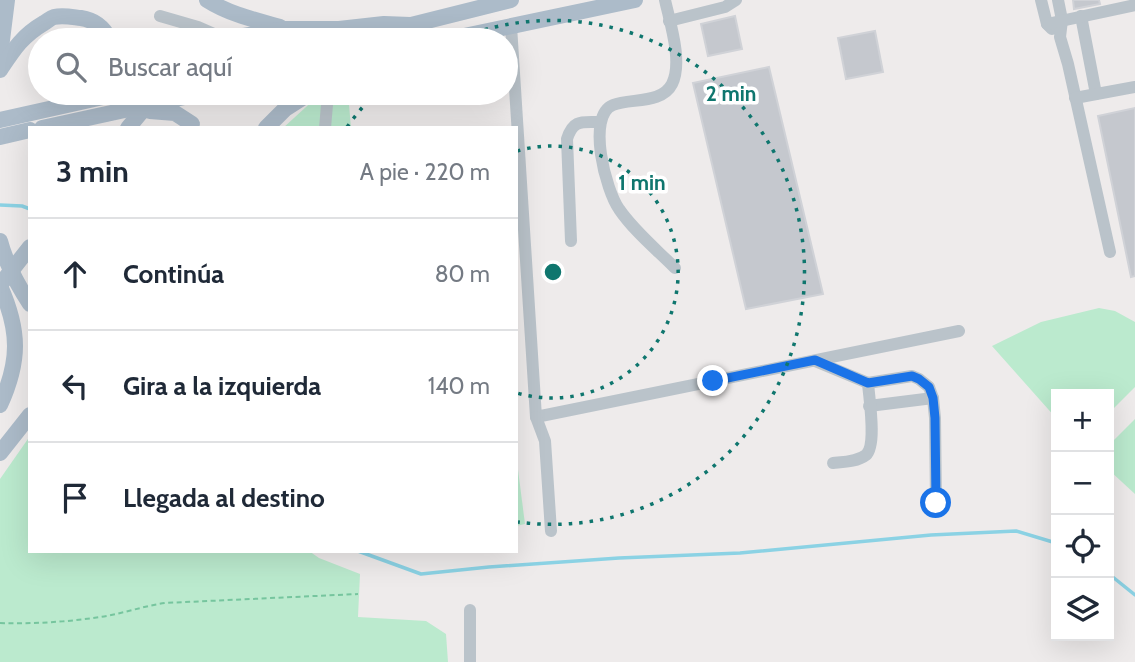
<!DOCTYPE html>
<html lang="es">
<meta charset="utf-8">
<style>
body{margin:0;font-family:Cabin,sans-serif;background:#f2f2f3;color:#1f2937}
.controls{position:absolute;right:21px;bottom:21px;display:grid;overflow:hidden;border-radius:0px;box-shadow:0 7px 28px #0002}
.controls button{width:63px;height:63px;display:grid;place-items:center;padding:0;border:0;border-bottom:2px solid #e0e1e3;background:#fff;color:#1f2937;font:35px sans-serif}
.stop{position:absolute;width:21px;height:21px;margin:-16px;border:5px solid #1a73e8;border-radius:50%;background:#fff}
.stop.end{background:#1a73e8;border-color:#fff;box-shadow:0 2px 7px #0008}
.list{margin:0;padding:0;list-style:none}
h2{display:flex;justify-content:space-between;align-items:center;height:91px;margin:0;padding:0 28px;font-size:30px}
h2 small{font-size:23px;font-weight:400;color:#747a83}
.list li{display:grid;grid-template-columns:46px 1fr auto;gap:21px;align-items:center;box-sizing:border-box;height:112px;padding:0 28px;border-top:2px solid #e0e1e3}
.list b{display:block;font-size:26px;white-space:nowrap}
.list em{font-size:23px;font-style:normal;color:#747a83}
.icon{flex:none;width:38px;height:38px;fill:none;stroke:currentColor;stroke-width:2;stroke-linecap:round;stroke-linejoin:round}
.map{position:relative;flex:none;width:1135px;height:662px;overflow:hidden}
.search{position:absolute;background:#fff;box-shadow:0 7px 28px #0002;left:28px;top:28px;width:490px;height:77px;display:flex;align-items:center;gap:18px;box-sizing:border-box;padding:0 24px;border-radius:38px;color:#747a83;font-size:26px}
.panel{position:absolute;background:#fff;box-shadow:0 7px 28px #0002;left:28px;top:126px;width:490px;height:427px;border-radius:0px}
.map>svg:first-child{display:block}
.green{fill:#bbeace}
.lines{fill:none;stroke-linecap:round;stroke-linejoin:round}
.stream{stroke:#8bd2e4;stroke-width:3.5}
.building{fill:#c5c8ce;stroke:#d0d2d7;stroke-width:2}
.path{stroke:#76c59e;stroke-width:2;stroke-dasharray:5 3.5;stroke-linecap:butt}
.minor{stroke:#bac3ca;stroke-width:12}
.major{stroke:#acbbc9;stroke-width:16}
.major-bridge{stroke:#acbbc9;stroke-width:16}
.route{stroke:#1a73e8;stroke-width:9}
.ring{fill:none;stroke:#0f766e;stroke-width:3.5;stroke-dasharray:3.5 7}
.centre{fill:#0f766e;stroke:#fff;stroke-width:3.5}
.ring-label{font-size:21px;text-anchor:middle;font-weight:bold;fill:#0f766e;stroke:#fff;stroke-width:7;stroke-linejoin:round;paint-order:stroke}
</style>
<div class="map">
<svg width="1135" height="662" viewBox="0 0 1135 662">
<rect width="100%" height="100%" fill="#eeebeb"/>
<!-- green -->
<g class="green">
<polygon points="326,93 348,93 351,128 283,128 318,96"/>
<polygon points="1099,308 1115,311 1135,322 1135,387 1109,413 1109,394 1056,394 1056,418 992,346 1041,322"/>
<polygon points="1135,419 1135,494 1109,470 1109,445"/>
<polygon points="30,436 30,551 309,551 319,558 360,574 358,617 426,621 446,634 448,662 0,662 0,479"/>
<polygon points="516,454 525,524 516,526"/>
</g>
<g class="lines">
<!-- stream -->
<g class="stream">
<polyline points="0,205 22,206 30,209"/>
<polyline points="358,551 421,574 489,567 619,558 740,553 931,535 1016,531 1056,543"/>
<polyline points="1109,574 1135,595"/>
</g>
</g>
<!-- building -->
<g class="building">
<polygon points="1073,0 1099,0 1100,4 1074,9"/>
<polygon points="735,16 742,49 708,56 701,24"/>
<polygon points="875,31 883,72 846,79 838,38"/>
<polygon points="769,67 823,294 746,309 693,83"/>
<polygon points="1135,108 1135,276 1131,277 1098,116"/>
</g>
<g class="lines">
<!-- path -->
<path class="path" d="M0,623C33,624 67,622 100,617C122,614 143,606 165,603L358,594"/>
<!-- minor -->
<g class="minor">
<path d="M665,0C670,23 683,62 672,84C662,104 631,98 613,105C586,116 606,191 619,209C634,231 656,249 675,268"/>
<polyline points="1041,0 1047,24 1052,29"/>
<polyline points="1058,0 1062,20 1060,37 1068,64 1110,252"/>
<polyline points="160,16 198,27 223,38"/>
<polyline points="1081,16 1096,94"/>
<polyline points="669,21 725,7 736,0"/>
<polyline points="1047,24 1135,5"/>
<polyline points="511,26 536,417 959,331"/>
<polyline points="1075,98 1135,87"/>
<polyline points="325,128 328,93"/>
<path d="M571,241L567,139C573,119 582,122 600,122"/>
<polyline points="815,361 868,383 912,376 919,379 929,387 933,398 935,418 936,503"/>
<polyline points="869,406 933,398"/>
<polyline points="536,417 545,441 551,531"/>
<path d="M833,463C843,462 857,462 866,455C877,445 869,398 868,383"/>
<polyline points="470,662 470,610"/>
</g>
<!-- major -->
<g class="major">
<path d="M207,0C229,14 255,20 280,27"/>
<polyline points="219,40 286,29 339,29 384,24 410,25"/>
<polyline points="351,40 511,0"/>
<polyline points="445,40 635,0"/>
<polyline points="0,56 7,0"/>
<path d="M0,70C14,49 22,36 44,23C48,21 50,18 54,17C63,15 72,17 81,18C95,20 104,28 110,40"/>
<polyline points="0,120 121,93"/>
<polyline points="128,128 157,93"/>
<polyline points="266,128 285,109 310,93"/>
<polyline points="0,137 30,130"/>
<path d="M0,241C6,264 17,284 30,304"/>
<path d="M0,286C20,331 20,361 0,405"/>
<polyline points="0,453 30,415"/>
</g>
<!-- major-bridge -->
<g class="major-bridge">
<polyline points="150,111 175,113 192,124"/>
<polyline points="42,128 203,93"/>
<polyline points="0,285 30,247"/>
</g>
</g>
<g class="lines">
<!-- route -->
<polyline class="route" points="713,381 815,360 868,383 912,376 919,379 929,387 933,398 935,418 936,503"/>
</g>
<!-- distance rings -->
<g class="ring">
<path d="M517 151A126 126 0 1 1 517 393"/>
<path d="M347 127A252 252 0 0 1 375 94M455 40A252 252 0 1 1 518 522"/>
</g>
<circle cx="553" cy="272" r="10" class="centre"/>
<g class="ring-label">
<text x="731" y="101">2 min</text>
<text x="642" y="190">1 min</text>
</g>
</svg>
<div class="controls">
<button>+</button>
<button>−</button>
<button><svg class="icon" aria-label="locate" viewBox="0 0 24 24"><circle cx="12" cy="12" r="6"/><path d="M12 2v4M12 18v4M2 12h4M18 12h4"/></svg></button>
<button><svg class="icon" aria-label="layers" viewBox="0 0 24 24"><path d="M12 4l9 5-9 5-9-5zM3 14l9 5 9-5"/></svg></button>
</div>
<div class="stop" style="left:936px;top:503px"></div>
<div class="stop end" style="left:713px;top:381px"></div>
<div class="search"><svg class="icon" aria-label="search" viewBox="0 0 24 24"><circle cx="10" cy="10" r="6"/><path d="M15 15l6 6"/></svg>Buscar aquí</div>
<section class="panel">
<h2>3 min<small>A pie · 220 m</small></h2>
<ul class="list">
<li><svg class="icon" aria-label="ahead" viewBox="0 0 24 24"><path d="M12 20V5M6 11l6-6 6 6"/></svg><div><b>Continúa</b></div><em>80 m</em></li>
<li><svg class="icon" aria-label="left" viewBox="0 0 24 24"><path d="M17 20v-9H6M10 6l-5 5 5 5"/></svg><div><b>Gira a la izquierda</b></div><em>140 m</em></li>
<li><svg class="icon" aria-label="arrive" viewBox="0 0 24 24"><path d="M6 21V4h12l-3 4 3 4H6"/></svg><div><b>Llegada al destino</b></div></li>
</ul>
</section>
</div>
